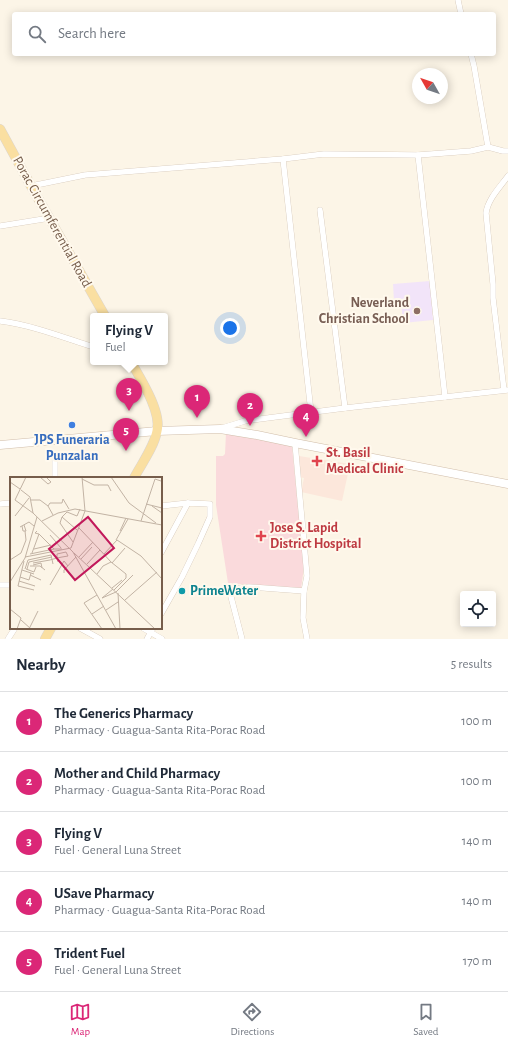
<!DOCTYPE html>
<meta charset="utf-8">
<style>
body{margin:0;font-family:"Alegreya Sans",sans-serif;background:#f6f6f7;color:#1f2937}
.controls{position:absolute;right:12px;bottom:12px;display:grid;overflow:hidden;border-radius:4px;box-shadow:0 2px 10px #0003}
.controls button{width:36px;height:36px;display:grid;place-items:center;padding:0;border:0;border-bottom:1px solid #e0e1e3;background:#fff;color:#1f2937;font:20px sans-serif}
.compass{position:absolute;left:412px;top:68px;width:36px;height:36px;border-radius:50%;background:#fff;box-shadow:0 2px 10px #0003;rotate:310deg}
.you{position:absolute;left:230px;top:328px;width:14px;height:14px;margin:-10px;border:3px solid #fff;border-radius:50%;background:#1a73e8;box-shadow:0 0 0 6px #1a73e833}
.badge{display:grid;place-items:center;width:26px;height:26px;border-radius:50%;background:#db2777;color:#fff;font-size:13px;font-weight:700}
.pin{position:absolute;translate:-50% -33px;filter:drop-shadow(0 1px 2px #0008)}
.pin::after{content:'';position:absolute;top:21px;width:14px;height:12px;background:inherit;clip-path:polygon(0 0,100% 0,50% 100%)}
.popup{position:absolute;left:90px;top:313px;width:78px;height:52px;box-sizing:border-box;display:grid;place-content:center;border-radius:4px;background:#fff;filter:drop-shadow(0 1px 3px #0005);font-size:13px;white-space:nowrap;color:#747a83}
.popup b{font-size:15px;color:#1f2937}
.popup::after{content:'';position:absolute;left:50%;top:100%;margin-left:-8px;border:8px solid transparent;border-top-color:#fff}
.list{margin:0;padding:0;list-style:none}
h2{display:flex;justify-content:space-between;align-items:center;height:52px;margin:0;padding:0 16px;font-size:17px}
h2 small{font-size:13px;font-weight:400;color:#747a83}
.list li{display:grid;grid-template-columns:26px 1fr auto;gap:12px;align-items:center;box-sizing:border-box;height:60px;padding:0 16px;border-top:1px solid #e0e1e3}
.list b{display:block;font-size:15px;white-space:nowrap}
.list p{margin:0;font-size:13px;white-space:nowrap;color:#747a83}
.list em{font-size:13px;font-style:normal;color:#747a83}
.icon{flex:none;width:22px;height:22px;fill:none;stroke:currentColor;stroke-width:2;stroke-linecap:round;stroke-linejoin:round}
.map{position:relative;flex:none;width:508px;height:639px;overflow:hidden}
.search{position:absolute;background:#fff;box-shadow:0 2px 10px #0003;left:12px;right:12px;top:12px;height:44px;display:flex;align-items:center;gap:10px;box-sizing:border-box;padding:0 14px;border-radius:4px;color:#747a83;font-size:15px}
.sheet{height:352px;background:#fff}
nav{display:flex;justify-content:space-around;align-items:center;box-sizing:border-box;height:56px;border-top:1px solid #e0e1e3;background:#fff;font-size:11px;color:#747a83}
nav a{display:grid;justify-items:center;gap:2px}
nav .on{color:#db2777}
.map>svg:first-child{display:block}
.commercial{fill:#fce7db}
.education{fill:#f2e4f9}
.medical{fill:#fadadc}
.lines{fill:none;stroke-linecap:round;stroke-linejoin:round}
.street-casing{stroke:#cebead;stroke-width:6}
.secondary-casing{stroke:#d1beaa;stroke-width:9}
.primary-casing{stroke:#dbd5d0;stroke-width:10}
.street{stroke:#fff;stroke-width:5.5}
.secondary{stroke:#fff;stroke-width:8}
.primary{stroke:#fadfa1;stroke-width:9}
.education-dot{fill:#8d6e63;stroke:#fff9ed;stroke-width:1.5}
.shop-dot{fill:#3f7fe0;stroke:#fff9ed;stroke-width:1.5}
.health-dot{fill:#e0444e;stroke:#fff9ed;stroke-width:1.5}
.culture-dot{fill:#0f9aa8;stroke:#fff9ed;stroke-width:1.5}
.labels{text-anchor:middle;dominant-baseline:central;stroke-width:4;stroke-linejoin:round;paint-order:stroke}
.street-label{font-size:14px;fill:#765d4b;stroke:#fff9ed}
.education-label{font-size:14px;font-weight:bold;fill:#785e54;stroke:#fff9ed;text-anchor:end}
.shop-label{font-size:14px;font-weight:bold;fill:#366cbe;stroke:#fff9ed}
.health-label{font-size:14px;font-weight:bold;fill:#be3a42;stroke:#fff9ed;text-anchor:start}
.culture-label{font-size:14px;font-weight:bold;fill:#0d838f;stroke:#fff9ed;text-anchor:start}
.inset-road{fill:none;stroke:#c2b3a4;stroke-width:1}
.view{fill:#c2185b;fill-opacity:0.15;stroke:#c2185b;stroke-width:2}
.inset-edge{fill:none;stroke:#765d4b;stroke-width:2}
</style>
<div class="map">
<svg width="508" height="639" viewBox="0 0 508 639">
<rect width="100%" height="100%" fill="#fcf5e7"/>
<!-- commercial -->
<polygon class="commercial" points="299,456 350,464 342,501 301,492 304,478 299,477"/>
<!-- education -->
<polygon class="education" points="430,281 433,320 403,323 401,301 394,301 393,284"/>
<!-- medical -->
<polygon class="medical" points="226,433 292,446 304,567 301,589 228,583 216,505 216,456 223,456 225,454"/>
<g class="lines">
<defs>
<g id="street">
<polyline points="458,0 461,14"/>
<polyline points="471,54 474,66 488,147"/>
<polyline points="418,155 471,151 488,147 503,151 508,151"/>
<polyline points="283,159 311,412"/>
<polyline points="31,186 85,175 283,159 324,154 418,155 445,397"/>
<polyline points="320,210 345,408"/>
<polyline points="0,226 50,218"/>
<path d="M0,321C32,325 62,337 93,347"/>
<path d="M504,390L493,298V284L486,213C488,199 500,187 508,176"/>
<polyline points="222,428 245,421 345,408 508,390"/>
<polyline points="295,443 307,576 304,591 303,618 307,639"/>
<polyline points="55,478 55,459"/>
<polyline points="0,504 11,503"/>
<polyline points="161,506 188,503 210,504 210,517 198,544 182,577 161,614"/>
<polyline points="161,553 188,503"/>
<polyline points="0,585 11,585"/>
<polyline points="80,628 100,639"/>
<polyline points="143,628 162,639"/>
<polyline points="8,639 15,628"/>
<polyline points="147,639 153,628"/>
<polyline points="242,639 230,593 232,589 249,587 304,591"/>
</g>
<polyline id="secondary" points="0,445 157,431 220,429 257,435 295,443 508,484"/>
<g id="primary">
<polyline points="0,129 31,186 105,316"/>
<path d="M131,362C140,378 162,412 157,431C154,447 142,463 134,478"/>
<polyline points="45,639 51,628"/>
</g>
</defs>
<!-- street casing -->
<use href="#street" class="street-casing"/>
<!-- secondary casing -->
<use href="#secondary" class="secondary-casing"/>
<!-- primary casing -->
<use href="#primary" class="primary-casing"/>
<!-- street -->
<use href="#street" class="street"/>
<!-- secondary -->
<use href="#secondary" class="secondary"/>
<!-- primary -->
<use href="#primary" class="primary"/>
</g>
<!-- markers -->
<circle class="education-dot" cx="417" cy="311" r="4"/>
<circle class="shop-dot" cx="72" cy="425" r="4"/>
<g class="health-dot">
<path d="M315 455h4v4h4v4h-4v4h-4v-4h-4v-4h4z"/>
<path d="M259 530h4v4h4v4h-4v4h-4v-4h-4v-4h4z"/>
</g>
<circle class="culture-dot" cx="182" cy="591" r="4"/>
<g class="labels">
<!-- street labels -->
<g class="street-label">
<text transform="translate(52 222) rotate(61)">Porac Circumferential Road</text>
</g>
<!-- education labels -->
<g class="education-label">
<text x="409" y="303">Neverland<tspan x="409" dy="16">Christian School</tspan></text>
</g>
<!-- shop labels -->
<g class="shop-label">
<text x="72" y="440">JPS Funeraria<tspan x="72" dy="16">Punzalan</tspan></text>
</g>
<!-- health labels -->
<g class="health-label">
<text x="326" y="453">St. Basil<tspan x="326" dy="16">Medical Clinic</tspan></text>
<text x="270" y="528">Jose S. Lapid<tspan x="270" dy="16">District Hospital</tspan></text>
</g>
<!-- culture labels -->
<g class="culture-label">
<text x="190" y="591">PrimeWater</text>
</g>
</g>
<!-- overview -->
<g transform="translate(10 477)">
<rect width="152" height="152" fill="#fcf5e7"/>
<path class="inset-road" d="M16,0L5,23L23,36L63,75L106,152M30,0L38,7L41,5L36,0M101,0L119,26L146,46M72,2L84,8H98L101,14M0,5L10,12M11,13L20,20L23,36M21,23H30L38,29M136,27L152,31M142,29L152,36M43,38L38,29L40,26H52L53,22L59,32M5,39L19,21M52,40L50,46L63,65M32,44L48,36L65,32L152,48M131,44L145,2L151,4M12,49L13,54H16L14,48M10,50L19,45L24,49M69,51L90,73L77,87M67,53L52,40L57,35L67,39L70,32M110,54L116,41M29,57L44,72H52M40,58L51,71M106,63L118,42M24,72L41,68M90,73L101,85M22,76L29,57L25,56L27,54M64,76L145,152M20,77L44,72M94,77L107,63L131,79L152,102M15,80L61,71L75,34L72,0M69,80L83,65M71,82L82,70M0,83L11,76L16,63L15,54M14,84L8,109L24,113M23,86L40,83L47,81L52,80L58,79L56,75L47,77V81L48,85M102,86L115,71M23,88L31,86L32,91M20,89H30L35,93M80,90L95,79M15,92L18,83L41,78L43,87M16,92L24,95L26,90M17,92L19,85L42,80M12,93L24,97M54,96V93L66,80M87,97L93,89L101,85L116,97V101L104,113M20,98L31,103M10,100L19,103L21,96M9,104L25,109M0,105L15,81L27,40M40,108L54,84L58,89M102,111L112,103M103,112L92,121L106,115L123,98M108,116L110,152M87,118L74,126L92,152M115,123L147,95M0,132L11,141L7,152M96,133L108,125M82,137L94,129M11,143L21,152M19,152L28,134"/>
<path class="view" d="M78,40L104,71L65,103L39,72Z"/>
<rect width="152" height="152" class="inset-edge"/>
</g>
</svg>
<div class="controls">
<button><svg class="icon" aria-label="locate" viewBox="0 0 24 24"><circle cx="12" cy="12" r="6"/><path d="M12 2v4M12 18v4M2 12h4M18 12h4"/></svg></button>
</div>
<svg class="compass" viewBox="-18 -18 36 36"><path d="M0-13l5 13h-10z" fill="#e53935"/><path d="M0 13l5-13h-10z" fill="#747a83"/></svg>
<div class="you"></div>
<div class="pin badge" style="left:197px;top:418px">1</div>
<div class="pin badge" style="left:250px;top:426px">2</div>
<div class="pin badge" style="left:129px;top:411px">3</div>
<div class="popup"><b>Flying V</b>Fuel</div>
<div class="pin badge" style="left:306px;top:437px">4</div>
<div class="pin badge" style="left:126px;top:451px">5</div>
<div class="search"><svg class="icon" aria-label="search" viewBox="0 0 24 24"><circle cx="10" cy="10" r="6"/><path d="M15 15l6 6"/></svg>Search here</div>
</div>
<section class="sheet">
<h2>Nearby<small>5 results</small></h2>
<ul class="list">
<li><span class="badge">1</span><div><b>The Generics Pharmacy</b><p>Pharmacy · Guagua-Santa Rita-Porac Road</p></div><em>100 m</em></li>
<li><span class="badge">2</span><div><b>Mother and Child Pharmacy</b><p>Pharmacy · Guagua-Santa Rita-Porac Road</p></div><em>100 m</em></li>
<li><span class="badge">3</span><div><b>Flying V</b><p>Fuel · General Luna Street</p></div><em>140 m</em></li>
<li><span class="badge">4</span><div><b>USave Pharmacy</b><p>Pharmacy · Guagua-Santa Rita-Porac Road</p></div><em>140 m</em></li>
<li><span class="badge">5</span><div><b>Trident Fuel</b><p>Fuel · General Luna Street</p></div><em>170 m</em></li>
</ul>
</section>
<nav>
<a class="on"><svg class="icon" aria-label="map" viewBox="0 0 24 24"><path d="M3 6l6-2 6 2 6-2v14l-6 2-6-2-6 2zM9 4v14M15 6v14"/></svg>Map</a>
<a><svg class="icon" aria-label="directions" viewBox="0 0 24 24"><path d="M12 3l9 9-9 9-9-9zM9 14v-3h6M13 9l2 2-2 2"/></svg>Directions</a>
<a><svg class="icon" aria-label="saved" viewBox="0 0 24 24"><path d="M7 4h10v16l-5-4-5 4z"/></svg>Saved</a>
</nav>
